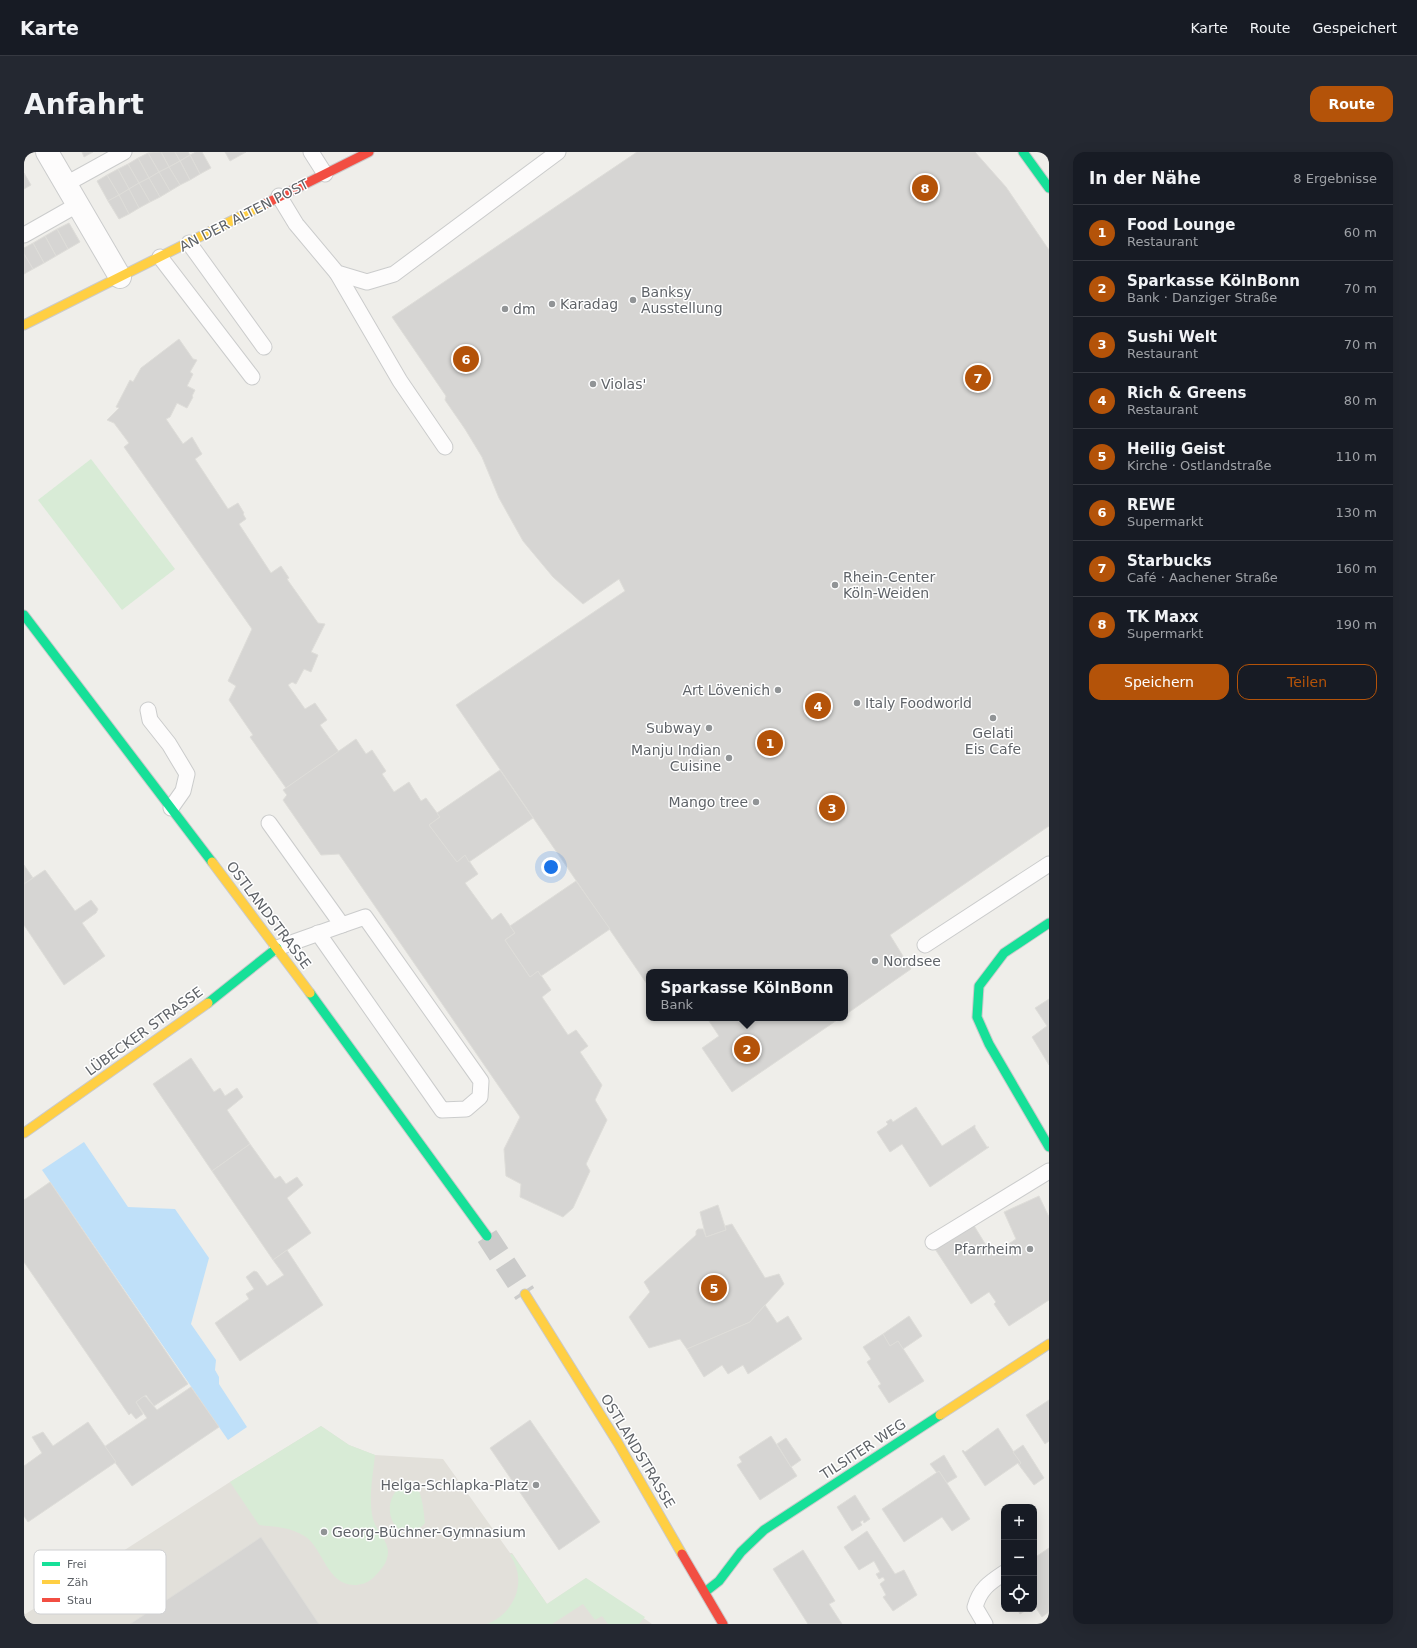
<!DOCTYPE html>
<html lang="de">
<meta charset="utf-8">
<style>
body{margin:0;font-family:"DejaVu Sans",sans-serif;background:#242831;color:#f1f3f6}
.controls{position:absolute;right:12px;bottom:12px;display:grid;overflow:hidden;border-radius:8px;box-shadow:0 4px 16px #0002}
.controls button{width:36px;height:36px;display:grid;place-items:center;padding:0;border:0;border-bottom:1px solid #363941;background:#171b24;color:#f1f3f6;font:20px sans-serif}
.you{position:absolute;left:527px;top:715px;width:14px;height:14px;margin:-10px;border:3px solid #fff;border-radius:50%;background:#1a73e8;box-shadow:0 0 0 6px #1a73e833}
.badge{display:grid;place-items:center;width:26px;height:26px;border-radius:50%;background:#b45309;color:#fff;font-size:13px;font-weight:700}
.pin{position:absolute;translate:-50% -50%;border:2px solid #fff;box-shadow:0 1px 4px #0006}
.popup{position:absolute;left:622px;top:817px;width:202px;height:52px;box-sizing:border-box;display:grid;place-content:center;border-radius:8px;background:#171b24;filter:drop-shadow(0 1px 3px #0005);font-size:13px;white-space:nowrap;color:#9ea1a6}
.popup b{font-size:15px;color:#f1f3f6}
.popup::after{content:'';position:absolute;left:50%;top:100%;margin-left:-8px;border:8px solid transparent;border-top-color:#171b24}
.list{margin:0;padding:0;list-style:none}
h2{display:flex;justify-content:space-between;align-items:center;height:52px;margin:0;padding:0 16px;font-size:17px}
h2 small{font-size:13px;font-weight:400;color:#9ea1a6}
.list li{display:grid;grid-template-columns:26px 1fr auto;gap:12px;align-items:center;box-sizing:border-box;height:56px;padding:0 16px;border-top:1px solid #363941}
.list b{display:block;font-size:15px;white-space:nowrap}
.list p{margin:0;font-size:13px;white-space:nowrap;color:#9ea1a6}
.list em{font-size:13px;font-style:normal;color:#9ea1a6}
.actions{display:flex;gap:8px;padding:12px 16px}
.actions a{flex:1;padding:9px 0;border:1px solid #b45309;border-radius:12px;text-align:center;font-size:14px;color:#b45309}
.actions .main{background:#b45309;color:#fff}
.icon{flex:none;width:22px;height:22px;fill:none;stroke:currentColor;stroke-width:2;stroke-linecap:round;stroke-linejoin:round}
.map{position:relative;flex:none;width:1025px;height:1472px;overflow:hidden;border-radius:12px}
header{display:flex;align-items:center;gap:24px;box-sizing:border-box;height:56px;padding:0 20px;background:#171b24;border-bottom:1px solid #363941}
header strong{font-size:19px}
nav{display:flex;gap:22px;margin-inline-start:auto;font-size:14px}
.intro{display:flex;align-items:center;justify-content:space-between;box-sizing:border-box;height:96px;padding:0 24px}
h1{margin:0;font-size:28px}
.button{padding:10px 18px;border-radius:12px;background:#b45309;color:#fff;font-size:14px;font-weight:700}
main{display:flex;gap:24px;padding:0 24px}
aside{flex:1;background:#171b24;border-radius:12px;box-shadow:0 4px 16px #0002}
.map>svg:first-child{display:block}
.education{fill:#e2e0da}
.green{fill:#d8ebd6}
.water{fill:#bfe0f9}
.building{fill:#d6d5d3;stroke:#deddd9}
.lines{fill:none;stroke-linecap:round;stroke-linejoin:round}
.secondary-tunnel{stroke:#cbcbca;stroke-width:22;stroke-dasharray:22 11;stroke-linecap:butt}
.lane-casing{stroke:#cbcccc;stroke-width:17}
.street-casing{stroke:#cbcccc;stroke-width:24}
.fast-casing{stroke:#cacacb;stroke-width:11}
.slow-casing{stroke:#cacacb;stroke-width:11}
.jam-casing{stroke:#cacacb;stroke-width:11}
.lane{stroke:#fdfcfc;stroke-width:15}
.street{stroke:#fdfcfc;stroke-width:22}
.fast{stroke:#16e098;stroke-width:9}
.slow{stroke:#ffcf43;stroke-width:9}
.jam{stroke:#f24e42;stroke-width:9}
.poi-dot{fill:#919496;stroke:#fff;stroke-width:1.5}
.labels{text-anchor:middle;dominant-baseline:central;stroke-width:3;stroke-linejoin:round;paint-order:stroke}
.street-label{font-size:14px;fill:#5f6368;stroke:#fff}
.poi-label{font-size:14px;fill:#5f6368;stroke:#fff;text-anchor:start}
.key{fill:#fff;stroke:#cfd0d2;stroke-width:1}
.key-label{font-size:11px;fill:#5f6368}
</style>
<header>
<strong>Karte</strong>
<nav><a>Karte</a><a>Route</a><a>Gespeichert</a></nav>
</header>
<div class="intro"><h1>Anfahrt</h1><a class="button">Route</a></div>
<main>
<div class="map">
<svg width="1025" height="1472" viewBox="0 0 1025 1472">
<rect width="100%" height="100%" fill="#efeeea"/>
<!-- education -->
<polygon class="education" points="297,1274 325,1293 351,1303 419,1307 486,1401 488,1401 523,1452 562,1426 628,1472 0,1472 0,1463 206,1330"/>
<!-- green -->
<g class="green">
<polygon points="67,307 151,417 98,458 14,348"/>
<path d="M297,1274L325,1293L351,1303C349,1323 344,1347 349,1367C352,1378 364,1389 364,1400C364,1411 356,1419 349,1426C343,1431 337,1433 330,1433C303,1432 300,1399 282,1385C267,1375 252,1375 235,1373L206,1330Z"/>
<path d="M379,1332C382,1332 386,1331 389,1332C398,1335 400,1362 401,1371C376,1399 349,1355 379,1332Z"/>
<path d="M488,1402L523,1452L562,1426L621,1465L615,1472H584L578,1464L571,1468L559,1452L528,1472H463C491,1461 504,1429 486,1403Z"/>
</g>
<!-- water -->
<polygon class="water" points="60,990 104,1055 151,1057 185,1106 167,1172 192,1208 191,1218 195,1225 195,1232 223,1275 204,1288 18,1018"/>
<!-- building -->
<g class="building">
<polygon points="58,0 69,0 60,5"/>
<polygon points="137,0 151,0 156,9 145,15"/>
<polygon points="137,0 145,15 135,20 124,1"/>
<polygon points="151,0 164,0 166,3 156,9"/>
<polygon points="172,0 178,0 187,16 176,22 166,3"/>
<polygon points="201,0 222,0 206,9"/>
<polygon points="613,0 951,0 982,35 1025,98 1025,674 866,783 887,817 821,863 821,820 625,820 625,835 432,553 601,439 595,427 559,452 529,425 499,389 475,346 458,305 441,277 421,248 422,244 368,165"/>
<polygon points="124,1 135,20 125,26 114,6"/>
<polygon points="166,3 176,22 166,28 156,9"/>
<polygon points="114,6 125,26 115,31 104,12"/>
<polygon points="156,9 166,28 156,33 145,15"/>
<polygon points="104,12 115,31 105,37 94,17"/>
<polygon points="145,15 156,33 146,39 135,20"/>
<polygon points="94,17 105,37 95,43 83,23"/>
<polygon points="135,20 146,39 136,45 125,26"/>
<polygon points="0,21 7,33 0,37"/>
<polygon points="83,23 95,43 84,49 73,29"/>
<polygon points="125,26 136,45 126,50 115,31"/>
<polygon points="115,31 126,50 115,56 105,37"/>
<polygon points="105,37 115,56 105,62 95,43"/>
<polygon points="95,43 105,62 95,67 84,49"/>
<polygon points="45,71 56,90 44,97 33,77"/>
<polygon points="33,77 44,97 32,104 21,84"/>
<polygon points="21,84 32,104 20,111 9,91"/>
<polygon points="9,91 20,111 9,117 0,102 0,96"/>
<polygon points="0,102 9,117 0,122"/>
<polygon points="155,187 169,207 173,208 166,220 169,222 163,234 171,238 168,244 169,245 163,256 153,251 146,265 142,267 159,292 168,285 178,302 171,307 204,357 214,351 220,361 219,362 222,367 215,372 247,421 257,414 265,426 263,427 265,430 294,471 301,472 287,500 294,503 287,520 280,517 272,532 268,530 264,533 281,557 291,551 303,568 296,573 315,600 262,636 226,585 229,583 205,548 212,534 204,529 228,477 100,295 105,291 90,271 83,268 95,256 92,255 106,228 109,230 117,216"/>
<polygon points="332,587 342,602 348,598 362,619 358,622 370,640 385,630 397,649 402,646 416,665 405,673 433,710 441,703 454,722 441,731 468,768 477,761 491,781 481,788 506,825 514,819 527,838 518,845 544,883 552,878 564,894 556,900 578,933 571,948 583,968 562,1012 566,1019 549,1056 539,1065 496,1045 497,1032 482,1024 480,997 496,965 315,702 297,703 259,648 263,643 259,638"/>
<polygon points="476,618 509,666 445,710 441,703 433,710 405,673 416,665 413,661"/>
<polygon points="0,713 9,726 0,732"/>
<polygon points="21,718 51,759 67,748 74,757 72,761 58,771 81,804 40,833 0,773 0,732"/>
<polygon points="552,729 586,777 517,824 514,819 506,825 481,788 491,781 486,774"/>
<polygon points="1025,847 1025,913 1008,885 1023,874 1011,856"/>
<polygon points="683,866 816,866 708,940 678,896 695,884"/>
<polygon points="167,906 190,940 196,936 201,944 213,936 219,945 203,958 226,992 188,1019 129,932"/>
<polygon points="892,955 918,994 951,973 951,976 963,995 965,995 906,1035 878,992 866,1000 853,980 862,974 864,972 862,970 867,967 869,970"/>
<polygon points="226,992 251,1027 256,1024 262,1032 273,1025 279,1033 263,1046 287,1081 249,1108 188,1019"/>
<polygon points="26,1030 164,1232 130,1254 122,1243 112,1250 119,1262 112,1267 107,1261 105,1263 0,1110 0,1048"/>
<polygon points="1015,1044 1025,1065 1025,1148 985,1174 970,1152 972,1150 965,1140 947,1152 911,1097 949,1072 968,1103 992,1087 980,1060"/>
<polygon points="694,1053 702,1078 682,1085 676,1060"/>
<polygon points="708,1072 741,1126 755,1122 760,1132 726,1170 663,1197 656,1187 625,1196 605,1165 626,1140 620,1130 672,1083 672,1079 674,1077 679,1077 682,1085 702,1078 701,1074"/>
<polygon points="263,1098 299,1153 216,1209 191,1171 225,1147 222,1142 230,1137 222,1125 230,1119 233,1120 243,1134 260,1123 249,1108"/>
<polygon points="741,1153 753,1171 764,1164 778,1187 724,1222 719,1213 704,1222 698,1213 680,1225 663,1197 726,1170"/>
<polygon points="885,1164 898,1184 879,1197 874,1189 866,1194 859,1182"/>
<polygon points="859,1182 866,1194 874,1189 900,1229 865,1251 854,1234 857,1232 843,1210 847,1207 839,1195"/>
<polygon points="167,1235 195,1275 108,1334 80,1295 123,1266 112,1250 120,1244 122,1245 133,1258"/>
<polygon points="1025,1248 1025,1289 1021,1292 1002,1263"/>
<polygon points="506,1268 576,1370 535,1398 466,1296"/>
<polygon points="64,1270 92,1310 4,1370 0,1364 0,1314 18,1301 8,1285 19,1280 29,1294"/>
<polygon points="974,1276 997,1311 995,1313 994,1311 961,1334 938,1299 939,1298 941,1300"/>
<polygon points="747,1284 773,1324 736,1348 713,1313 718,1310 715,1305"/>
<polygon points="762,1286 777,1308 767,1315 753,1292"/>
<polygon points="999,1293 1020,1326 1010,1333 995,1313 997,1311 989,1300"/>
<polygon points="920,1303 933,1325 923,1331 915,1319 913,1321 906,1312"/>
<polygon points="915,1319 946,1367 928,1379 918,1365 880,1390 858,1357"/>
<polygon points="831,1343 846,1367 840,1371 839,1368 836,1370 838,1373 828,1379 813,1355"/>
<polygon points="843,1379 871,1422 880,1418 893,1443 869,1459 859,1445 862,1443 856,1432 861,1428 859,1425 855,1427 852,1422 856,1420 850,1409 835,1418 820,1395"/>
<polygon points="237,1385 295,1472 106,1472 206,1406"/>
<polygon points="1025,1396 1025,1460 1018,1465 1010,1453 1010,1406"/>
<polygon points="779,1398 811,1449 805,1452 818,1472 784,1472 749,1417"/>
<polygon points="993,1457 1004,1457 996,1462"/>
</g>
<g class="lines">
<!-- secondary-tunnel -->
<polyline class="secondary-tunnel" points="463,1084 501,1142"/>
<defs>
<g id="lane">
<polyline points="287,0 301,22"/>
<polyline points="42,32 100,0"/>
<polyline points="255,44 272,72 313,121 343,130 370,122 534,0"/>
<polyline points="0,83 53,53"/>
<polyline points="165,91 240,195"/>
<polyline points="136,105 228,225"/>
<polyline points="313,121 376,229 421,295"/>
<polyline points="124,558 126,568 145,592 163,622 159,639 147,656"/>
<polyline points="245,671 318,773 253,796"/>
<polyline points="294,781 418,958 442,957 456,945 457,929 341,765 318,773"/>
<polyline points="901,793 1025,712"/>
<polyline points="909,1090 1025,1019"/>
<path d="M961,1472L951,1455C956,1437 965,1431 980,1421"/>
</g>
<polyline id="street" points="23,0 96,125"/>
<g id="fast">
<polyline points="999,0 1025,36"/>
<polyline points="0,463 188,710"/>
<polyline points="1025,771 980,801 955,834 953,865 965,892 1025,995"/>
<polyline points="286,841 463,1084"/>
<polyline points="184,851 253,796"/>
<polyline points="681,1440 695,1429 717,1400 740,1378 916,1263"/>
</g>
<g id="slow">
<polyline points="0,173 241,52"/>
<polyline points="188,710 286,841"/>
<polyline points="0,981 184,851"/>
<polyline points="501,1142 594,1291 658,1402"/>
<polyline points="916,1263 1025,1192"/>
</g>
<g id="jam">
<polyline points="241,52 345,0"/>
<polyline points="658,1402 699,1472"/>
</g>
</defs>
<!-- lane casing -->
<use href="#lane" class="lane-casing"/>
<!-- street casing -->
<use href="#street" class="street-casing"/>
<!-- fast casing -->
<use href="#fast" class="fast-casing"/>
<!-- slow casing -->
<use href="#slow" class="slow-casing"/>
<!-- jam casing -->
<use href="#jam" class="jam-casing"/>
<!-- lane -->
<use href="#lane" class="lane"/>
<!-- street -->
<use href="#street" class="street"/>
<!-- fast -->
<use href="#fast" class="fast"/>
<!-- slow -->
<use href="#slow" class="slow"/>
<!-- jam -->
<use href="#jam" class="jam"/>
</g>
<!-- markers -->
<g class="poi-dot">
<circle cx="609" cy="148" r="4"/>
<circle cx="528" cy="152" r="4"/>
<circle cx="481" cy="157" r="4"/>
<circle cx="569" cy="232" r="4"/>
<circle cx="811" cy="433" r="4"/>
<circle cx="754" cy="538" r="4"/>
<circle cx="833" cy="551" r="4"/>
<circle cx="969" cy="566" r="4"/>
<circle cx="685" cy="576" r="4"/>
<circle cx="705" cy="606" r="4"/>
<circle cx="732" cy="650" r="4"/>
<circle cx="851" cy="809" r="4"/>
<circle cx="1006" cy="1097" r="4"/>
<circle cx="512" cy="1333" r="4"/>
<circle cx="300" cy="1380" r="4"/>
</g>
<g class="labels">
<!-- street labels -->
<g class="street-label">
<text transform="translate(220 63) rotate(-27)">AN DER ALTEN POST</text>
<text transform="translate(245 763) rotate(53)">OSTLANDSTRASSE</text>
<text transform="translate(120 879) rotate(-36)">LÜBECKER STRASSE</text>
<text transform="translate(839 1297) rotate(-33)">TILSITER WEG</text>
<text transform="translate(614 1299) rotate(59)">OSTLANDSTRASSE</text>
</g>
<!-- poi labels -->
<g class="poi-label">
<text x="617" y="140">Banksy<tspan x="617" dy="16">Ausstellung</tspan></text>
<text x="536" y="152">Karadag</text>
<text x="489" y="157">dm</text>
<text x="577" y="232">Violas'</text>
<text x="819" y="425">Rhein-Center<tspan x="819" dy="16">Köln-Weiden</tspan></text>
<text x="746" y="538" text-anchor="end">Art Lövenich</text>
<text x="841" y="551">Italy Foodworld</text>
<text x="677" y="576" text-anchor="end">Subway</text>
<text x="969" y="581" text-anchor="middle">Gelati<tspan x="969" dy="16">Eis Cafe</tspan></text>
<text x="697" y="598" text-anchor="end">Manju Indian<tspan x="697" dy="16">Cuisine</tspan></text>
<text x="724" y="650" text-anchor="end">Mango tree</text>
<text x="859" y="809">Nordsee</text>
<text x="998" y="1097" text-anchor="end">Pfarrheim</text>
<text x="504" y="1333" text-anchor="end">Helga-Schlapka-Platz</text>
<text x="308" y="1380">Georg-Büchner-Gymnasium</text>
</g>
</g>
<!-- legend -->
<rect x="10" y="1398" width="132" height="64" rx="6" class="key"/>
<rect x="18" y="1410" width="18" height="4" fill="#16e098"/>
<rect x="18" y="1428" width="18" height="4" fill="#ffcf43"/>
<rect x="18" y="1446" width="18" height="4" fill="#f24e42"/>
<g class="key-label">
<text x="43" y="1416">Frei</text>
<text x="43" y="1434">Zäh</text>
<text x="43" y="1452">Stau</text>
</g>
</svg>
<div class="controls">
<button>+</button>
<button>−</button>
<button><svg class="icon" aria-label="locate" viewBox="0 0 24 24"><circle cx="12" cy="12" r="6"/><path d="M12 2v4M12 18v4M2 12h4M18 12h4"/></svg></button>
</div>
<div class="you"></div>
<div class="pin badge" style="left:746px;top:591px">1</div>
<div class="pin badge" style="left:723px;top:897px">2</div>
<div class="popup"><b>Sparkasse KölnBonn</b>Bank</div>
<div class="pin badge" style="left:808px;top:656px">3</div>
<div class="pin badge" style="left:794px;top:554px">4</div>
<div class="pin badge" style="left:690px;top:1136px">5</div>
<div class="pin badge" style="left:442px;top:207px">6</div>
<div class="pin badge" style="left:954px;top:226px">7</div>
<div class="pin badge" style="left:901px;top:36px">8</div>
</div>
<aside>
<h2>In der Nähe<small>8 Ergebnisse</small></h2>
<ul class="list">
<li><span class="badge">1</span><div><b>Food Lounge</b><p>Restaurant</p></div><em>60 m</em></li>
<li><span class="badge">2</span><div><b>Sparkasse KölnBonn</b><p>Bank · Danziger Straße</p></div><em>70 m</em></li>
<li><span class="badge">3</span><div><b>Sushi Welt</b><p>Restaurant</p></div><em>70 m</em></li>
<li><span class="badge">4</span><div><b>Rich &amp; Greens</b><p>Restaurant</p></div><em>80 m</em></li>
<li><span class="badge">5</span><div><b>Heilig Geist</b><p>Kirche · Ostlandstraße</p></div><em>110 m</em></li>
<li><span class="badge">6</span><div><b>REWE</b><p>Supermarkt</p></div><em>130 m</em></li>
<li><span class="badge">7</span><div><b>Starbucks</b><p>Café · Aachener Straße</p></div><em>160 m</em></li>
<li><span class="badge">8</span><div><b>TK Maxx</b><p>Supermarkt</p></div><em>190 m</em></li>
</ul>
<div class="actions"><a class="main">Speichern</a><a>Teilen</a></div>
</aside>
</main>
